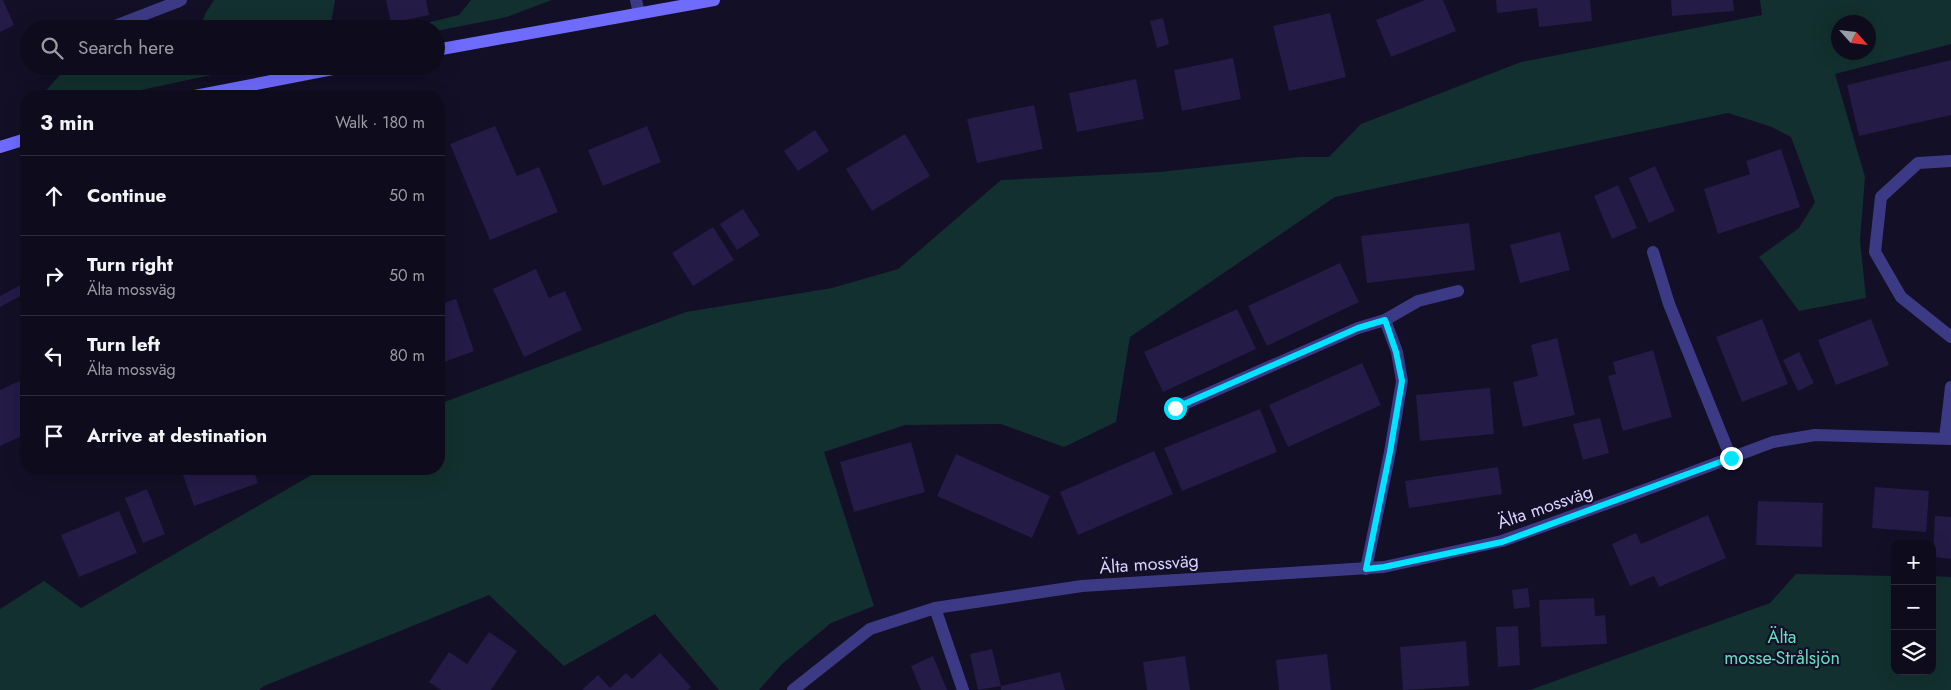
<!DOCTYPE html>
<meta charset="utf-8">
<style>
body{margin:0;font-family:Jost,sans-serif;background:#171425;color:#f1f3f6}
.controls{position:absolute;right:15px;bottom:15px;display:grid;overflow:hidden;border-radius:10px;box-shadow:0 5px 20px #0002}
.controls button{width:45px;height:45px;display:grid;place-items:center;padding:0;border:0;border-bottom:1px solid #2e2b3b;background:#0e0b1c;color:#f1f3f6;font:25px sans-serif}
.compass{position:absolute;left:1831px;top:15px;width:45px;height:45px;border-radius:50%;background:#0e0b1c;box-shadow:0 5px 20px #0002;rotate:117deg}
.stop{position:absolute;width:15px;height:15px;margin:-11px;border:4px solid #00e5ff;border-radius:50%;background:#fff}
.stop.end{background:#00e5ff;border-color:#fff;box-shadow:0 1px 5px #0008}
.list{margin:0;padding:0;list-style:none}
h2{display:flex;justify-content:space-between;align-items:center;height:65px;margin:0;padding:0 20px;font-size:21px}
h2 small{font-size:16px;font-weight:400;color:#9b9ba3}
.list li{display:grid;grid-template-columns:32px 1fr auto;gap:15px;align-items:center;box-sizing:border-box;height:80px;padding:0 20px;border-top:1px solid #2e2b3b}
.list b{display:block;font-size:19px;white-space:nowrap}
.list p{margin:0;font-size:16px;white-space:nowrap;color:#9b9ba3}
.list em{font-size:16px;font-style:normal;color:#9b9ba3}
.icon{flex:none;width:28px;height:28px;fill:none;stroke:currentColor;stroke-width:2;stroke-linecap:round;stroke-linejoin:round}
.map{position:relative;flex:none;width:1951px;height:690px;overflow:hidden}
.search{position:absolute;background:#0e0b1c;box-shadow:0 5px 20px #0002;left:20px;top:20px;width:425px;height:55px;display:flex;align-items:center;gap:12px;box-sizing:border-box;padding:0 18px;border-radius:28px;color:#9b9ba3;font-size:19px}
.panel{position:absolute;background:#0e0b1c;box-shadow:0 5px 20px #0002;left:20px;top:90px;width:425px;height:385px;border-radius:20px}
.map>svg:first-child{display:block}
.green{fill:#12302f;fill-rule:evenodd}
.building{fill:#241b47}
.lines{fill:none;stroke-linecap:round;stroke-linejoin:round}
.service{stroke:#3d3a85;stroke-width:12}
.minor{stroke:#3d3a85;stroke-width:12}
.secondary{stroke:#6f6bff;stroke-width:12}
.route{stroke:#00e5ff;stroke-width:6}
.labels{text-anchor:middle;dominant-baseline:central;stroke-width:4.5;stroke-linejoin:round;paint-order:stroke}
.street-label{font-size:18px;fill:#d9d4ff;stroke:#130f26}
.park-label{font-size:18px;fill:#5fe0c0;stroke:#130f26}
</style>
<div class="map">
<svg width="1951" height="690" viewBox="0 0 1951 690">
<rect width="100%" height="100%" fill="#130f26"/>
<!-- green -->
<g class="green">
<polygon points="214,0 335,0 330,29 200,29 205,14"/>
<polygon points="471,0 552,0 507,17 436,31 436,29 402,29 459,15"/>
<path d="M1760,0H1951V44L1835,74L1865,177L1860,240L1866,298L1799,311L1759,257L1799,228L1815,202L1791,137L1772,127L1728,113L1335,197L1130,337L1116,422L1064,447L1001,424L905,425L824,452L874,606L831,623L782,664L759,690H719L655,614L564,666L489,595L264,686L259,690H0V609L44,581L81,608L322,469H439V404L686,312L832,288L898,269L1001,180L1159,172L1300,157H1329L1361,124L1521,62L1762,15ZM1838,22H1868V52H1838Z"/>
<polygon points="68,66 241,66 216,74 113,96 41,96"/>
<polygon points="1796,574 1895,576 1895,671 1932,671 1932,576 1951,577 1951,690 1530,690 1770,603"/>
</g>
<!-- building -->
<g class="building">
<polygon points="0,0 3,0 14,25 0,32"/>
<polygon points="386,0 426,0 429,15 391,23"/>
<polygon points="1425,0 1443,0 1456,31 1391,57 1376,20"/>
<polygon points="1496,0 1590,0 1592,21 1539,27 1537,8 1497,13"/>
<polygon points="1671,0 1733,0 1734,11 1672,16"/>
<polygon points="1330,13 1346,77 1289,91 1273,26"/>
<polygon points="1163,18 1169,44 1157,48 1150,21"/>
<polygon points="1233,58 1241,99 1182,111 1174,70"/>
<polygon points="1951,60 1951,115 1859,136 1847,85"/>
<polygon points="1136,79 1144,119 1077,132 1069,93"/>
<polygon points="1034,105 1043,149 977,163 967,119"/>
<polygon points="495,126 517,176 539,167 558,212 490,240 450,144"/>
<polygon points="647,126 661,162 603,186 588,150"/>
<polygon points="815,130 829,151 798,171 784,151"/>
<polygon points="905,134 930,176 872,211 846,169"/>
<polygon points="1781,149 1800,207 1718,234 1704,189 1750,174 1746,161"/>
<polygon points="1655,166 1675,211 1649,223 1629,178"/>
<polygon points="1618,185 1637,228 1612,239 1594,196"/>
<polygon points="743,209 760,235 737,250 720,224"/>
<polygon points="1469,223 1475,270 1367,283 1361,236"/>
<polygon points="713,227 734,260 693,286 672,253"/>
<polygon points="1560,232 1570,270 1520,283 1510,245"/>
<polygon points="1340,263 1359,302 1267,346 1248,306"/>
<polygon points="536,269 549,298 565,291 582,330 524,357 493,289"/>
<polygon points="26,282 26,293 0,307 0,296"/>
<polygon points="456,299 474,351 439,364 439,305"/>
<polygon points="1237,309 1256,349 1163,392 1144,352"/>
<polygon points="1762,319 1788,384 1742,402 1716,337"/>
<polygon points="1871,319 1889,365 1836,385 1818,340"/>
<polygon points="1557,338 1575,415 1523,427 1513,382 1538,376 1531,345"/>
<polygon points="1653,350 1672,417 1623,431 1608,376 1616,374 1613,362"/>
<polygon points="1799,352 1814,383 1798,391 1783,360"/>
<polygon points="1362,363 1381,405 1288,447 1269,405"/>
<polygon points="26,378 26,434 0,446 0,390"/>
<polygon points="1490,388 1494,434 1420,441 1416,395"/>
<polygon points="1260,409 1277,452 1182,491 1164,448"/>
<polygon points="1600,418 1609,453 1583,460 1573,424"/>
<polygon points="911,442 925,492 854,512 840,462"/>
<polygon points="1154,451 1173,494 1078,535 1060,492"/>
<polygon points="956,454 1050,496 1032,538 937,496"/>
<polygon points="1498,467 1502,494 1409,508 1405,481"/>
<polygon points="181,469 253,469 258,483 194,506"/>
<polygon points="1875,487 1929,491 1926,532 1872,528"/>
<polygon points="147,489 165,534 143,543 125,498"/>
<polygon points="1758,501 1823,503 1822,547 1756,545"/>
<polygon points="119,511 137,553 79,577 61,535"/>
<polygon points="1708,515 1726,558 1659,587 1654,576 1630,586 1612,544 1636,533 1641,544"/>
<polygon points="1935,516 1951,517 1951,559 1933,557"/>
<polygon points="1528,588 1530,607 1514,609 1512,590"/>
<polygon points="1594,598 1595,616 1605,615 1607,644 1541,647 1539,600"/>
<polygon points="1518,626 1520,665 1498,667 1496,627"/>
<polygon points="489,632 517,651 491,690 441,690 429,682 449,652 467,664"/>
<polygon points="1466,641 1469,686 1403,690 1400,647"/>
<polygon points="992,649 1001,686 978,690 970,654"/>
<polygon points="660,653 691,687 688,690 582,690 598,675 610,688 626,673 632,679"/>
<polygon points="1327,654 1331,690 1279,690 1276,660"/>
<polygon points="933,656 947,690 921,690 911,666"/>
<polygon points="1185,656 1190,690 1147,690 1143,662"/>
<polygon points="1060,672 1065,690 1001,690 1001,686"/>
</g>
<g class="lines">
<!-- service -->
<g class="service">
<polyline points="107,29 177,2"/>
<polyline points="1653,252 1669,304 1731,458"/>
<polyline points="1175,408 1358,328 1385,320 1418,301 1458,291"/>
<polyline points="1366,569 1390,452 1402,381 1397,352 1385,320"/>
<polyline points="935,608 963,690"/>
</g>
<!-- minor -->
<g class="minor">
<polyline points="636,0 639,13"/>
<polyline points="177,2 181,0"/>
<polyline points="1951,161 1918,163 1881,197 1875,252 1901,297 1951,337"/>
<polyline points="1945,438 1951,387"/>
<polyline points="793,690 870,629 935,608 1082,586 1384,567 1502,541 1642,491 1773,442 1815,435 1951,439"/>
</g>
<!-- secondary -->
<g class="secondary">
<polyline points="436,50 714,0"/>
<polyline points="195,96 348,66"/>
<polyline points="0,147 26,139"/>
</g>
</g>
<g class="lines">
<!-- route -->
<polyline class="route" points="1175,408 1358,328 1385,320 1396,352 1402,381 1390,452 1366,569 1384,567 1502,542 1731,458"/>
</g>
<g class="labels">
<!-- street labels -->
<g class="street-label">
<text transform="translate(1545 507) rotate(-19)">Älta mossväg</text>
<text transform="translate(1149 564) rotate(-4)">Älta mossväg</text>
</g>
<!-- park labels -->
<g class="park-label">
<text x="1782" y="637">Älta<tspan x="1782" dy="21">mosse-Strålsjön</tspan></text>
</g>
</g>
</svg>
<div class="controls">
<button>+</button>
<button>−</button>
<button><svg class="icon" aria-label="layers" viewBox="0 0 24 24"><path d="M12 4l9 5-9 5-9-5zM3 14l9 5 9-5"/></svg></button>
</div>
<svg class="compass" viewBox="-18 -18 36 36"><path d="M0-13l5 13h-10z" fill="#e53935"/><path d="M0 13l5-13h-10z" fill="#9b9ba3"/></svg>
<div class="stop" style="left:1175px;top:408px"></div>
<div class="stop end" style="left:1731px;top:458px"></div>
<div class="search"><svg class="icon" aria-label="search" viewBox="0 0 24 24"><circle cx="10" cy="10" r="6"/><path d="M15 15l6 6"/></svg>Search here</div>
<section class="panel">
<h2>3 min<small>Walk · 180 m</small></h2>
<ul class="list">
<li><svg class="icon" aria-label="ahead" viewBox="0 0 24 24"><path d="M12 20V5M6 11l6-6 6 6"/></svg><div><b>Continue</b></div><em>50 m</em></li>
<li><svg class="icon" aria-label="right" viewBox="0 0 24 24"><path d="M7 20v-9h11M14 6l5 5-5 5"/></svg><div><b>Turn right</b><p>Älta mossväg</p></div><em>50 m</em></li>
<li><svg class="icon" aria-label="left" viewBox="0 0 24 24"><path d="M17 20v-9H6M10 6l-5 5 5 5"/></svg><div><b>Turn left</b><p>Älta mossväg</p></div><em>80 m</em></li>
<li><svg class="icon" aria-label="arrive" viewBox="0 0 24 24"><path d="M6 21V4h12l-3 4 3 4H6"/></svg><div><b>Arrive at destination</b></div></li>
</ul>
</section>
</div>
